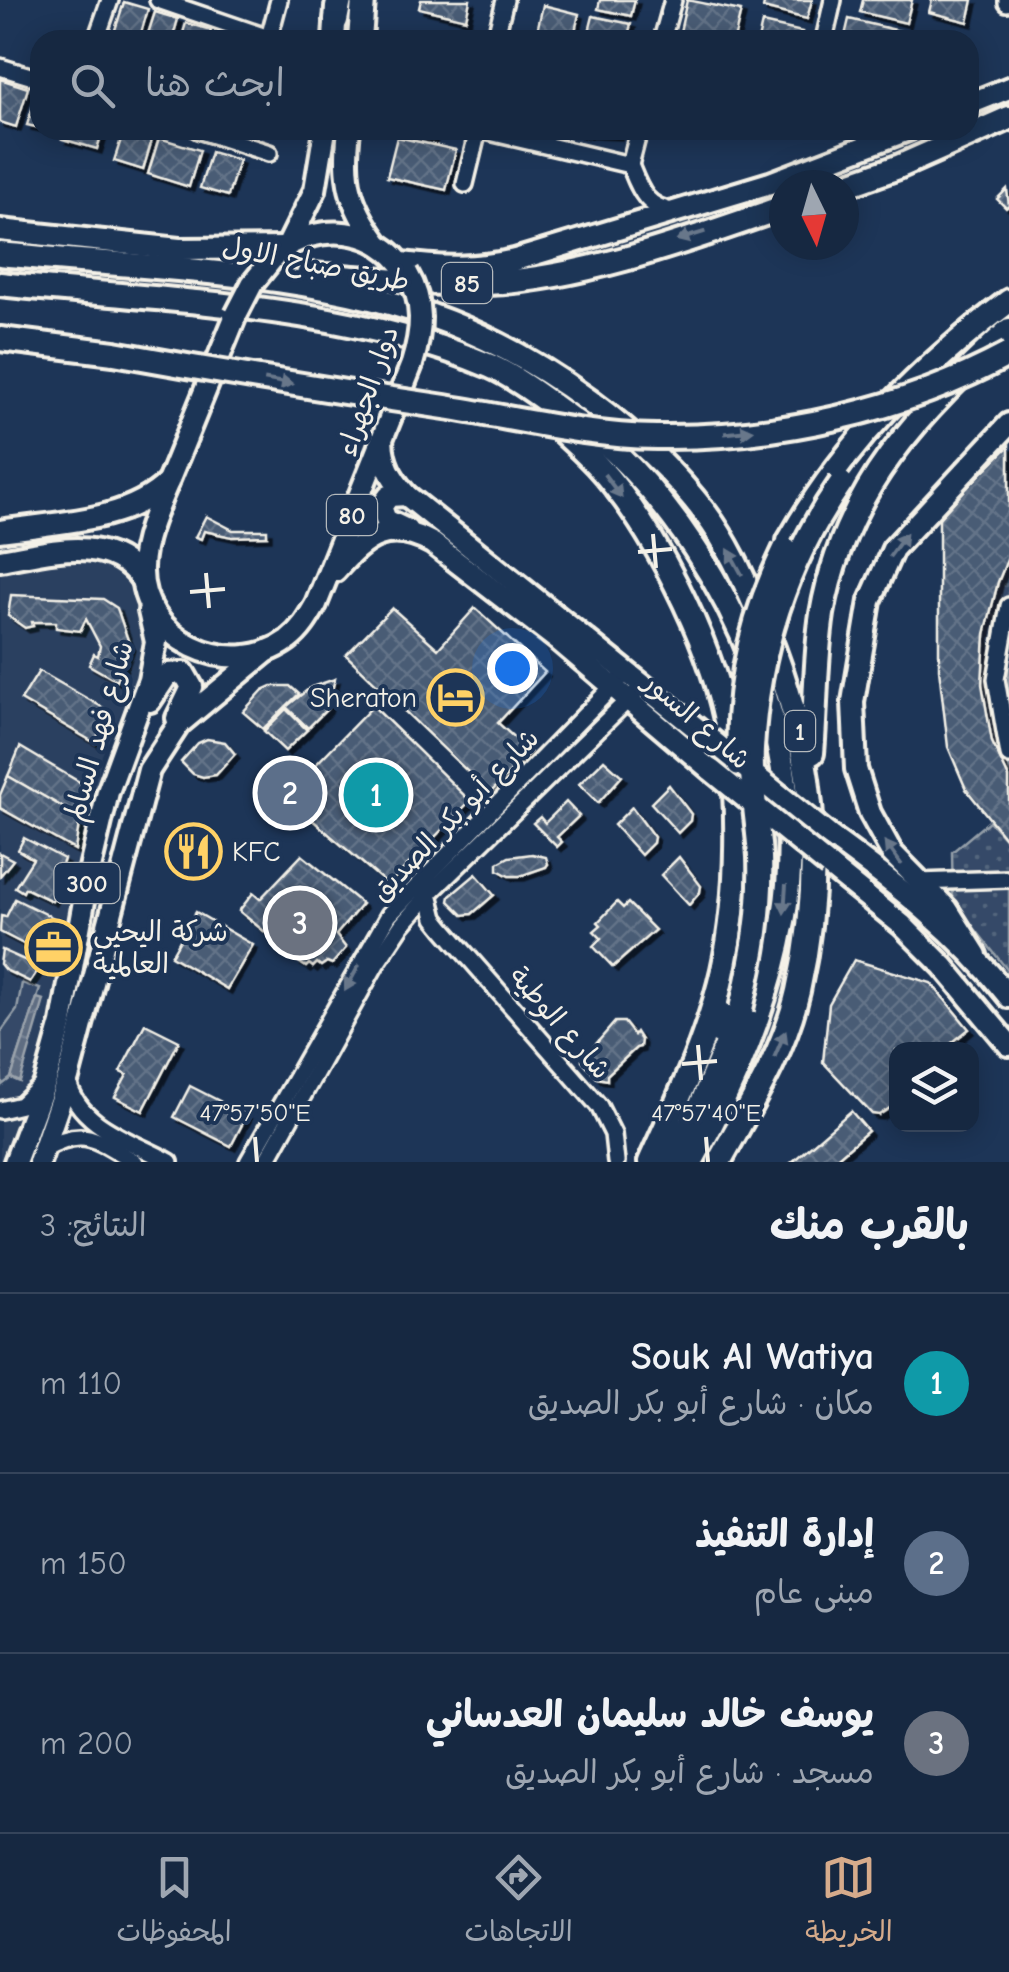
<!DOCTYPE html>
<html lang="ar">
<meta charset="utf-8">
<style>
body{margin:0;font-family:"Comic Neue","Playpen Sans Arabic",sans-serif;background:#23344c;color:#f1f3f6;direction:rtl}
.controls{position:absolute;right:30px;bottom:30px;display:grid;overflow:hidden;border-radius:20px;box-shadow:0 5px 25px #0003}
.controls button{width:90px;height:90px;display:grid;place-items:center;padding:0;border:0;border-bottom:2px solid #35445a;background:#162841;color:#f1f3f6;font:50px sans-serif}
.compass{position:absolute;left:769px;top:170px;width:90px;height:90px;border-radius:50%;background:#162841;box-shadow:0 5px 25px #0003;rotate:175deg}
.you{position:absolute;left:512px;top:668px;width:35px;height:35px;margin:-25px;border:8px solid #fff;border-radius:50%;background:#1a73e8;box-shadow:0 0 0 15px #1a73e833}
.badge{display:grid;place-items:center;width:65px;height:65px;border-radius:50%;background:#d6ab8b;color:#fff;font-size:32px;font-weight:700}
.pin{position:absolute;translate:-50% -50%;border:5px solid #fff;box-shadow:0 2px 10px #0006}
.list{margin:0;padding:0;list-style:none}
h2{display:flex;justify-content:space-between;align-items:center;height:130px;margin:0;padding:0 40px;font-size:42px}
h2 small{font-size:32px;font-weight:400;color:#9ea6b1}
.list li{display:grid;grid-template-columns:65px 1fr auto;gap:30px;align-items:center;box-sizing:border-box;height:180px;padding:0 40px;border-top:2px solid #35445a}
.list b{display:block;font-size:38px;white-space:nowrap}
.list p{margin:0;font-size:32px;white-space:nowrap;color:#9ea6b1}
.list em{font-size:32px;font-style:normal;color:#9ea6b1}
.icon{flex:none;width:55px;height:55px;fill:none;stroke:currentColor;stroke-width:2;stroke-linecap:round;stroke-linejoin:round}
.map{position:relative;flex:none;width:1009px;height:1162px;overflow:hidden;direction:ltr}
.search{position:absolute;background:#162841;box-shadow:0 5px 25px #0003;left:30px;right:30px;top:30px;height:110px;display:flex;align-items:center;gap:25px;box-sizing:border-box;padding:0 35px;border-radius:30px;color:#9ea6b1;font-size:38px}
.sheet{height:670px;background:#162841}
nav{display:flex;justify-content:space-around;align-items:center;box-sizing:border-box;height:140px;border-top:2px solid #35445a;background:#162841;font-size:28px;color:#9ea6b1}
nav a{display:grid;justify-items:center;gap:5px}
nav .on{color:#d6ab8b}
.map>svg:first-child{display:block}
.built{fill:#2a4060}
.grass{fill:#354a67;stroke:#949ea8;stroke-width:2.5}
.park{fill:url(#park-dots);stroke:#949ea8;stroke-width:2.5}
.water{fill:url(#water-waves);stroke:#9aa2ab;stroke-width:2.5}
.building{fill:url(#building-cross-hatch);stroke:#f4f1e8;stroke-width:2.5;filter:url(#shadow)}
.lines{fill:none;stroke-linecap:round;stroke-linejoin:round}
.minor-casing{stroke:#f4f1e8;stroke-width:22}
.major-casing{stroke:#f4f1e8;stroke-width:28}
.highway-casing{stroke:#f4f1e8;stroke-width:30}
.minor{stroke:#1d3557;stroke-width:15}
.major{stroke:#1d3557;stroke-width:20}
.highway{stroke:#1d3557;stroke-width:22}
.major-bridge-casing{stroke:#f4f1e8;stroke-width:28;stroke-linecap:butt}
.highway-bridge-casing{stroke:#f4f1e8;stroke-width:30;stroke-linecap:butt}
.major-bridge{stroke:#1d3557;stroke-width:20}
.highway-bridge{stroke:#1d3557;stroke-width:22}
.oneway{fill:#68778a}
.ticks{fill:none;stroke:#f4f1e8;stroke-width:4}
.labels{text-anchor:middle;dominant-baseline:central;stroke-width:8;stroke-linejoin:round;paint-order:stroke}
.shield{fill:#1d3557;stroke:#b4b9bc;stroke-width:2.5}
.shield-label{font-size:25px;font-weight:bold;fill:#f4f1e8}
.street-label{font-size:28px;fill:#f4f1e8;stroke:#1d3557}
.poi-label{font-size:28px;fill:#f4f1e8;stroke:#1d3557;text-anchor:start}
.ticks-label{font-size:25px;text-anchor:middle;fill:#f4f1e8;stroke:#1d3557;stroke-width:8;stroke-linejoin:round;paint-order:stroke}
</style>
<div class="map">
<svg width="1009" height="1162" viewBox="0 0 1009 1162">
<defs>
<pattern id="park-dots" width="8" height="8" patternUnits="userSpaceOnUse" patternTransform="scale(2.5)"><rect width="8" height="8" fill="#354a67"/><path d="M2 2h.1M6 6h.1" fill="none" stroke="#53657d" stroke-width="1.8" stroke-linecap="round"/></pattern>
<pattern id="water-waves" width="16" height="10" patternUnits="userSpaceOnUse" patternTransform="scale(2.5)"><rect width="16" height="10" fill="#5e6d82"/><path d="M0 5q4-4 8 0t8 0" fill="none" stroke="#768294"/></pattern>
<pattern id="building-cross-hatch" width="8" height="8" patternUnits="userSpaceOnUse" patternTransform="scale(2.5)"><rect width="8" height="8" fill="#485b74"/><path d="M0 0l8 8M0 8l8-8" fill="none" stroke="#637388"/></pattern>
<filter id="shadow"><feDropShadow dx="4.5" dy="4.5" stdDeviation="0" flood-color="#0009"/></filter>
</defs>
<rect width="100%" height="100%" fill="#1d3557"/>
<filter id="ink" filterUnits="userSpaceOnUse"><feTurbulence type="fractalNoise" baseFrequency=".01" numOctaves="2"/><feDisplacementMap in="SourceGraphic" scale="20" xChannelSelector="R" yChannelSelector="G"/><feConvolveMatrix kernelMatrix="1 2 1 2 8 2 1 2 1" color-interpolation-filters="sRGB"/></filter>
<g filter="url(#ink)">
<!-- built -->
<polygon class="built" points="82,553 116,565 127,578 139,604 151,646 102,755 73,929 41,1073 6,1162 0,1162 0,566"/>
<!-- grass -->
<polygon class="grass" points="22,983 40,989 11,1078 2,1085 1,1032 17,1010"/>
<!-- park -->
<g class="park">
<path d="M1009,555V778C1003,766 996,754 992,742C972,680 985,613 1009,555Z"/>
<polygon points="989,821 1009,843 1009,972 953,901 952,852"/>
</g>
<!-- water -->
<polygon class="water" points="37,998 44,1000 20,1082 11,1078"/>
<!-- building -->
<g class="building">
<polygon points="421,0 470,0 466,19 419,8"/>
<polygon points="600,0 635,0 631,16 598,9"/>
<polygon points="687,0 741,11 734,40 715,40 680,32"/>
<polygon points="765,0 812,0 807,19 763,8"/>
<polygon points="863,0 912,0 906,23 860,12"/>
<polygon points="932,0 973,0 968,22 929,12"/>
<polygon points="124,2 148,9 139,40 114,33"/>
<polygon points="543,5 579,14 573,40 537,31"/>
<polygon points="155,12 178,19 172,40 146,40"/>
<polygon points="593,16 631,24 627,40 587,40"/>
<polygon points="849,19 904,32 902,40 844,40"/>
<polygon points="186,23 211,30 208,40 181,40"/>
<polygon points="762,23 802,32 800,40 758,40"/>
<polygon points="0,79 28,88 16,127 0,122"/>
<polygon points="37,93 40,94 40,128 27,125"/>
<polygon points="65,130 103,130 97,149 62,139"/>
<polygon points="124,130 154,133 143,170 114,161"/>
<polygon points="398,130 434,130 432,139"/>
<polygon points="577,130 617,130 617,135 577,133"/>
<polygon points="397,137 456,150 446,190 387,177"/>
<polygon points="159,138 200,150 189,187 148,174"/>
<polygon points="211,152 239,160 228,196 200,188"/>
<polygon points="1007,189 1009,206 1006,208 997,199"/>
<polygon points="1009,446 1009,555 998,582 985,634 982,684 992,742 1009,778 1009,843 966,789 948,747 939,669 939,515"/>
<polygon points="206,516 233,530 267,530 267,536 232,537 204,531 201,539 195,537"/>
<polygon points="11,595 103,599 117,608 130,646 117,681 89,665 94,654 98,656 100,646 86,619 80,631 56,628 56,622 32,622 33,626 25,628 8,616"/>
<polygon points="392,608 438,649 475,608 545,672 498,723 530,752 490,793 346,655"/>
<polygon points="39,671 107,710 95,743 21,700"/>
<polygon points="335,679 327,709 308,728 286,707 311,687"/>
<polygon points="272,686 290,686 299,694 263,729 243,712 263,690"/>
<polygon points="373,706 467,798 467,804 388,885 288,799 288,793"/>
<polygon points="286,709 307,730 285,751 264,731"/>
<polygon points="207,739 225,742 235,754 216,775 203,777 193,774 181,762 198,743"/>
<polygon points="20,747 86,786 81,818 8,776"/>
<polygon points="604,760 622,776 598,803 579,784"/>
<polygon points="8,776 80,817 75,850 0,808 0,795"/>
<polygon points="669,785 691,814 690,821 678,833 651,803"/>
<polygon points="566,802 579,816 557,837 562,842 557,847 533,823 540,817 545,823"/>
<polygon points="632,807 654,837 653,843 641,855 614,825"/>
<polygon points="191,835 206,842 194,869 179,862"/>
<polygon points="24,838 64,859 55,885 60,887 52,901 25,888 23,892 15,887 33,859 18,850"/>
<polygon points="0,853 13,860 0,876"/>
<polygon points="532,854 546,857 548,864 546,867 520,876 509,876 498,870 498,863 509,857"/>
<polygon points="302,855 362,904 336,935 346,948 332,964 327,962 321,966 317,963 313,967 309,964 306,967 297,961 304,954 296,948 291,953 239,911 253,893 260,899"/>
<polygon points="679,857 701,886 700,892 689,905 661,875"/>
<polygon points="476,874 494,895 472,914 463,915 449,901 450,896"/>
<polygon points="15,899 58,920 58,929 55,928 51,944 55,946 54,953 39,948 37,951 0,932 1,916 6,917"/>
<polygon points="617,902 623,908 628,903 655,930 613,967 593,946 601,938 594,931 601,925 598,922"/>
<polygon points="196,912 253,945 227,989 171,956"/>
<polygon points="2,950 40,967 30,982 5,970 0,964"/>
<polygon points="854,960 931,983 969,1029 943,1050 896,1050 896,1104 879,1115 872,1114 823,1062 829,1004"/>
<polygon points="615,1022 624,1022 634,1035 636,1032 641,1040 640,1047 636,1048 607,1075 607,1080 597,1078 582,1060"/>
<polygon points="145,1024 179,1041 143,1111 115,1097 127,1075 120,1072"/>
<polygon points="190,1086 247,1115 231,1146 174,1117"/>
<polygon points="851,1111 868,1131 832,1162 792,1162"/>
</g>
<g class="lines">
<defs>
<g id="minor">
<polyline points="158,0 275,40"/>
<polyline points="1007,3 1007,0"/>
<polyline points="269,38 279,0"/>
<polyline points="96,40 110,0"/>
<polyline points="495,40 505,0"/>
<polyline points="662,40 673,0"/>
<polyline points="824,40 833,0"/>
<polyline points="0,67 40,79"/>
<polyline points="198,130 269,153"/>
<polyline points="481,130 630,165"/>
<path d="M630,165C640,190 646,209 676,211"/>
<polyline points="630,165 639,130"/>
<polyline points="465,184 478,130"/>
<polyline points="1009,606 996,679 1009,755"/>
<polyline points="918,882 1009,879"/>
<polyline points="429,894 435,918 443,928 599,1106 613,1134 616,1162"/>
<path d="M68,1081C77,1126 134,1142 170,1162"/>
<polyline points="0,1110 21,1105 40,1087"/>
<path d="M44,1149C85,1125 98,1141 135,1162"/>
<polyline points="248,1162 389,915 620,679"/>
<polyline points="266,1162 376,964 402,925 429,894 634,694"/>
</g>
<g id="major">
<polyline points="334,40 336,7"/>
<polyline points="969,104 1009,88"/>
<path d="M349,130C343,178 349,204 377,242"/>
<polyline points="0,230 179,249 283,248"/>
<polyline points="289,243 315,190 325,130"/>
<path d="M277,253C318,221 377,226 406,271"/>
<path d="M401,263C440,268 476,269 515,260L770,183L908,130"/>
<path d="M236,315C215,367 194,419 172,472C160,502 143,535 142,567C139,639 230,682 288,640C301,630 308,618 316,604L412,364"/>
<path d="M382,440C383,464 391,477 406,495L710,739"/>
<polyline points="406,495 389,496 381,507 386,520 407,530"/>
<path d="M0,531C55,522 127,523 168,482"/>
<path d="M0,560C49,552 109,532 142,580"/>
<path d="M335,571C365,536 388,520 432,543L558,640L711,770"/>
<polyline points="150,701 168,674 184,673 192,687 177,718"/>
<path d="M831,837C897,885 958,932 1009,997"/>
<polyline points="829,866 902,925 943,966 1009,1045"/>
<polyline points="976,955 947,909 892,853 870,813 856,769 853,702 870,601 893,549 1009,424"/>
<polyline points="15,1162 46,1080 62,1023 90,868 108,792 149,680 156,642 149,611"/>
<polyline points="39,1162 68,1078 149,770 179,724 267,651"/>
</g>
<g id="highway">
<polyline points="336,20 340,0"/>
<polyline points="360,40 363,0"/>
<polyline points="844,186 898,167 1009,118"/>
<path d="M0,254C146,269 310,269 448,322C543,359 644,432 706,514C727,542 742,575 756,607C812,731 828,857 798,991C784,1053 749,1107 719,1162"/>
<path d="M308,275C367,278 427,285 486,283C581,280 694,238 784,207"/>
<path d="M0,284C160,301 340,303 490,366C517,378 542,398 566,415C582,427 600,438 614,451C733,565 812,751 784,916C768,1005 735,1084 691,1162"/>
<polyline points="0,339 114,353"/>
<path d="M552,422C567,436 582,449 596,464C653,525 709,639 726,720C741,794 739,897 723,970C708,1037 678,1100 650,1162"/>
<path d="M789,541C844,444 920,368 1009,301"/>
<path d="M812,753C816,707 815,660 822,614C844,487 919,414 1009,330"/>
<polyline points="719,1032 731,999 739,962"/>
<polyline points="670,1162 701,1105 738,1017"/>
</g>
</defs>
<!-- minor casing -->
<use href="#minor" class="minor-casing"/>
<!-- major casing -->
<use href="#major" class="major-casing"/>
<!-- highway casing -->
<use href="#highway" class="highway-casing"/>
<!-- minor -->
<use href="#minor" class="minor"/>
<!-- major -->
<use href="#major" class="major"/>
<!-- highway -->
<use href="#highway" class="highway"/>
<defs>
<g id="major-bridge">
<path d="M407,273C425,303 422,331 412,364"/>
<polyline points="236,315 252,284 277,253"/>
<polyline points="710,739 831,837"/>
<polyline points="711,770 829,866"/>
</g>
<g id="highway-bridge">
<path d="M114,353C224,373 334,391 445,407C515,418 585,436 656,437C776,439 904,411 1009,354"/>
<path d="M739,764C735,689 752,616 785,549"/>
<path d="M741,1009C753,958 762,909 760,857C758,821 750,785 752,749C757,653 786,561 841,483"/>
</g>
</defs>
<!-- major-bridge casing -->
<use href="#major-bridge" class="major-bridge-casing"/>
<!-- highway-bridge casing -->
<use href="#highway-bridge" class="highway-bridge-casing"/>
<!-- major-bridge -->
<use href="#major-bridge" class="major-bridge"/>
<!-- highway-bridge -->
<use href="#highway-bridge" class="highway-bridge"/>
</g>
<!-- one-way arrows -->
<defs><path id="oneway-solid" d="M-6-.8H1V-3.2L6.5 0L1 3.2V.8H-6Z" transform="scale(2.5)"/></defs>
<g class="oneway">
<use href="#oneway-solid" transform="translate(691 236) rotate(163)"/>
<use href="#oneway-solid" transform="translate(279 382) rotate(10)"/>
<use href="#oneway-solid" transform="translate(739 432) rotate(-6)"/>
<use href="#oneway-solid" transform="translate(613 486) rotate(53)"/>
<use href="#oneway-solid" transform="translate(898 545) rotate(-54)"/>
<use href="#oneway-solid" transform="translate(735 562) rotate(-119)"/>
<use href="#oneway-solid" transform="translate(893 853) rotate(-126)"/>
<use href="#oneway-solid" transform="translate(785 899) rotate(94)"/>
<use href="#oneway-solid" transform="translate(352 978) rotate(119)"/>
<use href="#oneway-solid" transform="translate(780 1044) rotate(-67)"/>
</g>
</g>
<!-- ticks -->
<path class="ticks" d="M653,534L656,568M638,552L672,549M206,573L209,608M190,592L225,589M698,1045L701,1080M682,1064L717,1061M255,1137L257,1162M706,1137L708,1162"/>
<!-- icons -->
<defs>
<symbol id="hotel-ring" viewBox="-11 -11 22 22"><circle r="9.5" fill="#1d3557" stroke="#ffd166" stroke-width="1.5"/><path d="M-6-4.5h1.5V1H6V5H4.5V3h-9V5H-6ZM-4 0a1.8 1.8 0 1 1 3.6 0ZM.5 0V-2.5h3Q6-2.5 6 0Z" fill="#ffd166"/></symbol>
<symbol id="restaurant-ring" viewBox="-11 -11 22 22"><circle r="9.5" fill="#1d3557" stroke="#ffd166" stroke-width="1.5"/><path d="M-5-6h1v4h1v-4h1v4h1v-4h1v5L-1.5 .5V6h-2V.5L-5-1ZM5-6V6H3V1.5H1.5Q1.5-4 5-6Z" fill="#ffd166"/></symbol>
<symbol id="office-ring" viewBox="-11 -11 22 22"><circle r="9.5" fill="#1d3557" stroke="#ffd166" stroke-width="1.5"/><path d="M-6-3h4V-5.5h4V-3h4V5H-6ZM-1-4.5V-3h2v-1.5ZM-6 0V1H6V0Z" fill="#ffd166"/></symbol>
</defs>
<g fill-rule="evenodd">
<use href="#hotel-ring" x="424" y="666" width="63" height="63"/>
<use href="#restaurant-ring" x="162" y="820" width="63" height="63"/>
<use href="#office-ring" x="22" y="916" width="63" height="63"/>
</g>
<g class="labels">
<!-- shield labels -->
<g class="shield">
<rect x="442" y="263" width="50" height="40" rx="8"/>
<rect x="327" y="495" width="50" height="40" rx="8"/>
<rect x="785" y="711" width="30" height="40" rx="8"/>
<rect x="54.5" y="863" width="65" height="40" rx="8"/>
</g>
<g class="shield-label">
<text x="467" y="283">85</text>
<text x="352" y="515">80</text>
<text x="800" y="731">1</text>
<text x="87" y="883">300</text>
</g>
<!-- street labels -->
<g class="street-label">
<text transform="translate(316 264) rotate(11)">طريق صباح الاول</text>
<text transform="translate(368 391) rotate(-71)">دوار الجهراء</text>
<text transform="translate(697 721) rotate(41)">شارع السور</text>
<text transform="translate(99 731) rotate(-74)">شارع فهد السالم</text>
<text transform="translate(455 815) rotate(-46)">شارع أبو بكر الصديق</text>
<text transform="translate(560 1023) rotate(49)">شارع الوطية</text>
</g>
<!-- poi labels -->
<g class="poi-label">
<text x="417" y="698" text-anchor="end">Sheraton</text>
<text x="232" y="852">KFC</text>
<text x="93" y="932">شركة اليحيى<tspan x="93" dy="32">العالمية</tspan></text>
</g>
</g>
<g class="ticks-label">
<text x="255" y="1121">47°57'50"E</text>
<text x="706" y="1121">47°57'40"E</text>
</g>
</svg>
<div class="controls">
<button><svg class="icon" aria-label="layers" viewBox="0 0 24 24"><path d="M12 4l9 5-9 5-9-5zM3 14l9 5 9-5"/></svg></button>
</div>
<svg class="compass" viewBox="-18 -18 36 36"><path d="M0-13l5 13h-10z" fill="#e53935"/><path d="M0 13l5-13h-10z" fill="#9ea6b1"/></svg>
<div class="you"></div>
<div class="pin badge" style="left:376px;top:795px;background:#0f9aa8">1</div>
<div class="pin badge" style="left:290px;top:793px;background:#5c6f8a">2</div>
<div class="pin badge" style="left:300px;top:923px;background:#6b7280">3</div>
<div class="search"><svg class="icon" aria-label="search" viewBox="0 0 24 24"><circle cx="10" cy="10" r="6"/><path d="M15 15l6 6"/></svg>ابحث هنا</div>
</div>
<section class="sheet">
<h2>بالقرب منك<small>النتائج: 3</small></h2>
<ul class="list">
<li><span class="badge" style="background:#0f9aa8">1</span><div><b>Souk Al Watiya</b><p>مكان · شارع أبو بكر الصديق</p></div><em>110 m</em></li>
<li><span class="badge" style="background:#5c6f8a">2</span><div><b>إدارة التنفيذ</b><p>مبنى عام</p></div><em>150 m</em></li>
<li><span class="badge" style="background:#6b7280">3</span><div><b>يوسف خالد سليمان العدساني</b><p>مسجد · شارع أبو بكر الصديق</p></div><em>200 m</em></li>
</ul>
</section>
<nav>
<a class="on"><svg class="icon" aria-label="map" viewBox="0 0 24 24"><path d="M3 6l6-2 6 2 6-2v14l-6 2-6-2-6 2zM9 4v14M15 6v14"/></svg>الخريطة</a>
<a><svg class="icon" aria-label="directions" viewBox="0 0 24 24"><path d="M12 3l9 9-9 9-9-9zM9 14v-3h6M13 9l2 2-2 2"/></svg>الاتجاهات</a>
<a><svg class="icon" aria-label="saved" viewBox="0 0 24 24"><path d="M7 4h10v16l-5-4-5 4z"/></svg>المحفوظات</a>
</nav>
